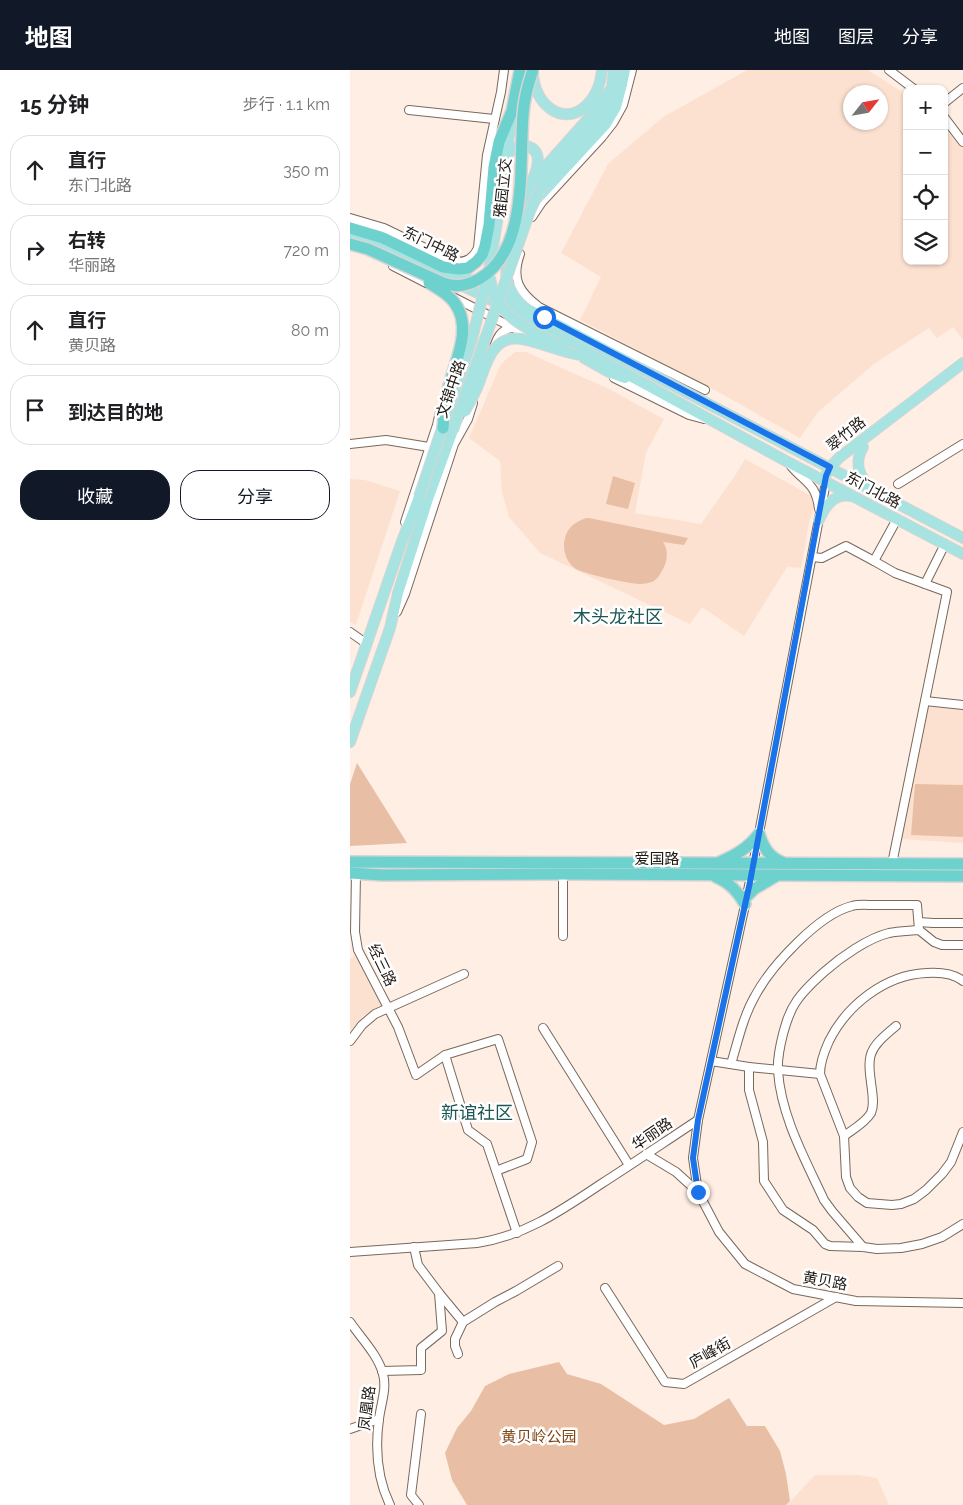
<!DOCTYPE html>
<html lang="zh">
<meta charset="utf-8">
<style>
body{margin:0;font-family:Raleway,"Noto Sans SC",sans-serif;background:#f6f6f6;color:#202124}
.controls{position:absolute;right:15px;top:15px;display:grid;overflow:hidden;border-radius:10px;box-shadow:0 1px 4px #0004}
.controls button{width:45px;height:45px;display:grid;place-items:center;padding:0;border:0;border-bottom:1px solid #e0e0e0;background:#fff;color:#202124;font:25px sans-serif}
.compass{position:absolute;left:493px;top:15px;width:45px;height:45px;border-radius:50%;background:#fff;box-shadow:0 1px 4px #0004;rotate:59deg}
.stop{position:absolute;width:15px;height:15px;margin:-11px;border:4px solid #1a73e8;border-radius:50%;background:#fff}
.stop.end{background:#1a73e8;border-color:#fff;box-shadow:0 1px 5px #0008}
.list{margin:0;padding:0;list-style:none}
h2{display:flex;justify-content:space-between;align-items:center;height:65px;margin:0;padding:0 20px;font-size:21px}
h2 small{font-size:16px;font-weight:400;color:#757577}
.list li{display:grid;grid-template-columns:32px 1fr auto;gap:15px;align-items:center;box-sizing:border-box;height:70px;margin:0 10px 10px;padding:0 10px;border:1px solid #e0e0e0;border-radius:20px}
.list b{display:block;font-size:19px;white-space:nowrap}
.list p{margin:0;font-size:16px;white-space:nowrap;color:#757577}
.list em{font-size:16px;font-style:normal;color:#757577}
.actions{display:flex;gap:10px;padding:15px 20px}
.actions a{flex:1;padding:11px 0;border:1px solid #111827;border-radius:20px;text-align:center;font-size:18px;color:#111827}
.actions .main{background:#111827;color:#fff}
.icon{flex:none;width:28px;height:28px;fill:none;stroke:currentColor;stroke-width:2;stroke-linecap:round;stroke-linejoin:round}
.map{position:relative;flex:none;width:613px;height:1435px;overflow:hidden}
header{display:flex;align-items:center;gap:30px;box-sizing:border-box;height:70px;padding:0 25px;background:#111827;color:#fff}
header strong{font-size:24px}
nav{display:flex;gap:28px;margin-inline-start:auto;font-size:18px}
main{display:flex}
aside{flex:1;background:#fff}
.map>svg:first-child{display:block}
.built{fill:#fde1d0;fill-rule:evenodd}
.green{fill:#e8bfa4}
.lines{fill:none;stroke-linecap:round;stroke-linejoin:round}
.minor-casing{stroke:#79685c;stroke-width:10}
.major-casing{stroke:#d7d5d5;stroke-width:12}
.highway-casing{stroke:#d7d5d5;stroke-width:14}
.minor{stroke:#fff;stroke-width:8}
.major{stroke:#a7e3e1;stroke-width:10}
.highway{stroke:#6dd1cd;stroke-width:11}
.major-bridge-casing{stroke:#d7d5d5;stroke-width:12;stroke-linecap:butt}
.highway-bridge-casing{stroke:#d7d5d5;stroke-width:14;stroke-linecap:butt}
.major-bridge{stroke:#a7e3e1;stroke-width:10}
.highway-bridge{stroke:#6dd1cd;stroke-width:11}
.route{stroke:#1a73e8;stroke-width:6}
.labels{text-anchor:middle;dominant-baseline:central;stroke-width:5;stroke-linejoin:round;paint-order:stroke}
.street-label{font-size:15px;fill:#1f1813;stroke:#fff}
.park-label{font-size:15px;fill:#804311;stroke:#fff}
.quarter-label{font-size:18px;fill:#1c5755;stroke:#fff}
</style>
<header>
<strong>地图</strong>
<nav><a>地图</a><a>图层</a><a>分享</a></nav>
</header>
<main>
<aside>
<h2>15 分钟<small>步行 · 1.1 km</small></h2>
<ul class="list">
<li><svg class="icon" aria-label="ahead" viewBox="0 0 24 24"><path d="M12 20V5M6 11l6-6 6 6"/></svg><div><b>直行</b><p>东门北路</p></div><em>350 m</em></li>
<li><svg class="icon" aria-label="right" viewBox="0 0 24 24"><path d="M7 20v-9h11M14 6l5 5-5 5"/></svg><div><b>右转</b><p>华丽路</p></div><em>720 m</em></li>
<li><svg class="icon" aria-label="ahead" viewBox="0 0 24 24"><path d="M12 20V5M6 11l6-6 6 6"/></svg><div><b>直行</b><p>黄贝路</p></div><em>80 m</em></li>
<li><svg class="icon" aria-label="arrive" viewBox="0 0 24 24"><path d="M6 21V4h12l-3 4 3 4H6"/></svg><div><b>到达目的地</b></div></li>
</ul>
<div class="actions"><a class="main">收藏</a><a>分享</a></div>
</aside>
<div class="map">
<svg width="613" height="1435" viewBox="0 0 613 1435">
<rect width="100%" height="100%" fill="#ffeee3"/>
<!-- built -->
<g class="built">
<path d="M397,0H518L557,25V191H594V56L607,68L613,77V270L603,257L587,268L579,258L524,294L468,342L450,368L370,323L230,250L251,207L211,183L258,94L313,47ZM500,22H530V52H500Z"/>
<polygon points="165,282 176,282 259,319 314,349 296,383 285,443 351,454 386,404 395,389 467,429 459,453 451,498 437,497 394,566 352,537 340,554 190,483 159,447 152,422 150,391 119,368 151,294"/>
<polygon points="0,409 15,410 50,421 6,555 0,552"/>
<polygon points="575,637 613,638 613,773 550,769"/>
<polygon points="5,886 32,936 13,946 0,962 0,889"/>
<polygon points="465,1405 508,1405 527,1408 539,1435 437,1435"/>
</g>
<!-- green -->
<g class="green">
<polygon points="263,406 285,413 278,439 256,434"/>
<path d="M236,448H239L338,468L334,475L313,472C318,479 318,489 314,497C311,503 308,509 302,512C298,513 294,514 290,514C279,514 235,504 226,499C213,490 210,470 220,458C224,453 230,450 236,448Z"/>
<polygon points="7,693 57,773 0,776 0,714"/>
<polygon points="565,714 613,715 613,767 561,765"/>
<polygon points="209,1292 217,1304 251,1314 314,1355 344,1349 379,1328 397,1356 415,1356 430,1381 436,1404 440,1431 436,1435 117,1435 102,1410 95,1383 107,1358 121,1341 135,1316 159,1304"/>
</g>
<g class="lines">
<defs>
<g id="minor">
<polyline points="539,0 564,19"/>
<polyline points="594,33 613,18"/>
<polyline points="59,40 144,49"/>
<polyline points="594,47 613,72"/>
<polyline points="182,147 192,132 252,67 263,53 273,35 282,0"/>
<path d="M0,148L34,158L102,191C114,194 123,189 128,178L137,85L151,22L154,0"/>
<path d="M170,184C161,209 169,222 189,237L355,320"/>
<polyline points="43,196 82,216"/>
<polyline points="101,226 187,270"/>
<path d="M143,280C147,268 150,260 162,258"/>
<polyline points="264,308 339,345 354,349"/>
<polyline points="0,374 36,370 79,377"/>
<path d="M441,396C455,413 466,413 469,439"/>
<polyline points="548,414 613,374"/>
<polyline points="55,452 87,355 90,342"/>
<polyline points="462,487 472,488 496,476 524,491"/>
<polyline points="575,514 595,474"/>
<polyline points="47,542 55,524 104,374 118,349 123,333"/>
<polyline points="0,562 17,574"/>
<polyline points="575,631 613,635"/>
<polyline points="542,794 597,522 545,503 524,491 547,449"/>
<polyline points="6,803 5,862 8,880 48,957 66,1005 95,985"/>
<polyline points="213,804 213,866"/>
<polyline points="569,852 583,853 613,853"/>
<path d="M613,911C603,903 589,902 576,903C535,905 497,935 479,971C474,982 470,992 470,1004L494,1066L496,1107L500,1118L508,1127L517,1133L542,1135L551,1134L564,1129L576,1120L592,1104L601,1092L613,1062"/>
<polyline points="193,958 279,1095"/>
<polyline points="0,971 12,955 25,944 114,904"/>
<polyline points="361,991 399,997 470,1004"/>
<path d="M381,994C388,971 393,947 405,926C421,896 469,844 502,836C509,834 517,835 524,835C539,835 553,835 567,835L569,860"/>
<polyline points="399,997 399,1020 413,1072 414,1111 433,1140 463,1160 475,1174 480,1176 513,1177 527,1179 551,1178 572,1174 592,1167 613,1154"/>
<path d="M494,1066C502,1060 515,1053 521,1043C524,1036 523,1028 522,1020C517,984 517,980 546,956"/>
<polyline points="296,1084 326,1102 348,1122 369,1162 395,1194 443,1219 506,1231 613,1233"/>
<polyline points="146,1101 177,1089 182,1072 148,969 95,985 118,1060 137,1074 167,1163"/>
<polyline points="348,1122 343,1088 348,1050 397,826 476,412"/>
<polyline points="64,1177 68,1195 89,1223 113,1252"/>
<path d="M513,1177L482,1141L474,1130C455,1089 431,1046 428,1001C427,989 430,976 433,964C436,953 439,942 446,932C453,921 464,911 474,902C491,887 518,868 539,863C549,861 559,861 569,860L584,872L592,875H613"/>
<path d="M0,1182L127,1173C175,1166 212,1140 251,1114C284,1093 316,1071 348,1050"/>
<polyline points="255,1218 315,1312 334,1314 486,1227"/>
<path d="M0,1252C11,1268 28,1285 33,1304C37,1319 31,1333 29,1349C25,1378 27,1408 40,1435"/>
<polyline points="108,1284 105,1276 105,1269 113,1252 145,1232 166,1221 208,1196"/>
<polyline points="32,1301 71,1300 71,1278 92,1261 89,1223"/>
<polyline points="0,1359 29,1349"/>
<polyline points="69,1435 61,1425 71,1344"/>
</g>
<g id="major">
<path d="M183,3C184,38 219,61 242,29C248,21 251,10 252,0"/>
<polyline points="261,24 264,0"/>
<path d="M156,88L159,82L171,75C201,78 183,108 177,124C174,132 173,140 171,148"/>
<polyline points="187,106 245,41 262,18"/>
<polyline points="193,113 258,37 272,14 275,0"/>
<polyline points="187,129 256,54 266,37 272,14"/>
<polyline points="0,167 20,172 130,224 436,391 613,484"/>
<path d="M164,172C155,199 150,211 171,234"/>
<polyline points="97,199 174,237 613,468"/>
<polyline points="139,201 151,128 161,49"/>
<polyline points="234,288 259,302 275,308"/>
<path d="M513,377C505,390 508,404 518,415"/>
<polyline points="477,403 480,397 490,387 613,293"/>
<path d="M469,450C475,436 484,423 501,426"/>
<polyline points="0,622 51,474 69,427"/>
<polyline points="0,672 40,558 48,523 78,429 103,360"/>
</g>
<g id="highway">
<polyline points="0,158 33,168 93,197 109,199 118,198 126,192 132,185 135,176 139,155 144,97 149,72 162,41 170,0"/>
<path d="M409,764C414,779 420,788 434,793"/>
<polyline points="0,792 613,794"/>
<path d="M370,792C386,785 398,778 409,764"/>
<polyline points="0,803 32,805 213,804 613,806"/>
<path d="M366,807C380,813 387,821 395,834"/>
<polyline points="397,826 404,819 426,806"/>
</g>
</defs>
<!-- minor casing -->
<use href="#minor" class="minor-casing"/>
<!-- major casing -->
<use href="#major" class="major-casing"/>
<!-- highway casing -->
<use href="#highway" class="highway-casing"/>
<!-- minor -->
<use href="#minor" class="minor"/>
<!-- major -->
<use href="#major" class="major"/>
<!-- highway -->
<use href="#highway" class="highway"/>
<defs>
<g id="major-bridge">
<path d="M140,207C144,246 179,260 209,275"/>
<path d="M114,342C119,335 123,326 127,318C136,296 141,264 172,269C191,273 210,281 229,285"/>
<polyline points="103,360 180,141 192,115"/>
<polyline points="69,427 122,269 139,201"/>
</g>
<g id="highway-bridge">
<path d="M0,174L18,179L93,213C106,218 117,216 129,209C179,180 169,95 173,45C174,30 178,14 183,0"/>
<path d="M79,213C88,219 97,223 104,232C123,257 106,289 99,316C96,329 94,344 93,358"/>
</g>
</defs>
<!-- major-bridge casing -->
<use href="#major-bridge" class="major-bridge-casing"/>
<!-- highway-bridge casing -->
<use href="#highway-bridge" class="highway-bridge-casing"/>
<!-- major-bridge -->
<use href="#major-bridge" class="major-bridge"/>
<!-- highway-bridge -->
<use href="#highway-bridge" class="highway-bridge"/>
</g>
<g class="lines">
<!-- route -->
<polyline class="route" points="194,247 480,397 476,406 400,812 348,1050 343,1088 348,1122"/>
</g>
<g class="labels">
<!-- street labels -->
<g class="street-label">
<text transform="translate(153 118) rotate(-84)">雅园立交</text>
<text transform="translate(81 174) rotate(26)">东门中路</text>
<text transform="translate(101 319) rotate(-71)">文锦中路</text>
<text transform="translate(496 364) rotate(-39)">翠竹路</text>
<text transform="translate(523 420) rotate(28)">东门北路</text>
<text x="307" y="789">爱国路</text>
<text transform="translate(32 895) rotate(64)">经三路</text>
<text transform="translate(302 1064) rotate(-34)">华丽路</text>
<text transform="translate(475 1211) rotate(10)">黄贝路</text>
<text transform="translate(360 1283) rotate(-30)">庐峰街</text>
<text transform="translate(17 1338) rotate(-83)">凤凰路</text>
</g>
<!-- park labels -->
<g class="park-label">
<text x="189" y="1367">黄贝岭公园</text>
</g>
<!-- quarter labels -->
<g class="quarter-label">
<text x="268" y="546">木头龙社区</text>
<text x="127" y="1042">新谊社区</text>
</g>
</g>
</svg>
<div class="controls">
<button>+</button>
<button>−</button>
<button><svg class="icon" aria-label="locate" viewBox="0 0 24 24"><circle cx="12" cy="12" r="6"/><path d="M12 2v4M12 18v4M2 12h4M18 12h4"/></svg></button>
<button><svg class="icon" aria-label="layers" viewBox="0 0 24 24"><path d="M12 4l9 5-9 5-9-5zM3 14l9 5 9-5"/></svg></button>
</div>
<svg class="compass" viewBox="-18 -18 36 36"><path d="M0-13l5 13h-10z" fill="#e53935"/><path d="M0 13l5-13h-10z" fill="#757577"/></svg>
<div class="stop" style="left:194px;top:247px"></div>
<div class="stop end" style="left:348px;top:1122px"></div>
</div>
</main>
